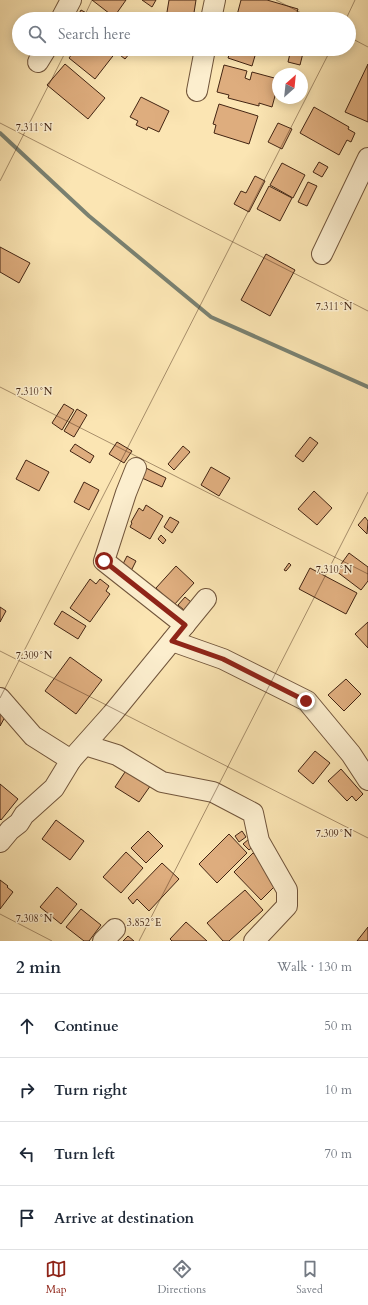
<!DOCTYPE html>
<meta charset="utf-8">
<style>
body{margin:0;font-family:Cardo,serif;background:#f6f6f7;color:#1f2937}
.compass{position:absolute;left:272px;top:68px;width:36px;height:36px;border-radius:50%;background:#fff;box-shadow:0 2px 10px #0003;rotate:27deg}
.stop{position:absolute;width:12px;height:12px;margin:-9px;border:3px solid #8f2418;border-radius:50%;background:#fff}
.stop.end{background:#8f2418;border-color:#fff;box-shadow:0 1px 4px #0008}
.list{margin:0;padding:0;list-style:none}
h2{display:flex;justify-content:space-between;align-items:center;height:52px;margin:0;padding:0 16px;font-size:17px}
h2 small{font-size:13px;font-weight:400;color:#747a83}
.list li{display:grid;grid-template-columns:26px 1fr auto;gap:12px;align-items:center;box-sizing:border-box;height:64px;padding:0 16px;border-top:1px solid #e0e1e3}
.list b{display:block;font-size:15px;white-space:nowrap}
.list em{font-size:13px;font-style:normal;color:#747a83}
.icon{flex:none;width:22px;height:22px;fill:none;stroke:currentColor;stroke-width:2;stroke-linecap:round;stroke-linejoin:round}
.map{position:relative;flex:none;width:368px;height:941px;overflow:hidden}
.search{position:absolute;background:#fff;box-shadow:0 2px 10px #0003;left:12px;right:12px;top:12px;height:44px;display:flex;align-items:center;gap:10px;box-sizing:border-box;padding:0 14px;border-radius:22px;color:#747a83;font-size:15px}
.sheet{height:308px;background:#fff}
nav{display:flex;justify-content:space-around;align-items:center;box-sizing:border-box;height:56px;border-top:1px solid #e0e1e3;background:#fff;font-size:11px;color:#747a83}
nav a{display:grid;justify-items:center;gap:2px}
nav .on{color:#8f2418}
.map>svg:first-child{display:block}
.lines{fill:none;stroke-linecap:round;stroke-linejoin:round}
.stream{stroke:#7a8171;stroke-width:4}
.building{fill:#dead7e;stroke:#432513}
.minor-casing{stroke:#71553b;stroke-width:22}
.minor{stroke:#fceece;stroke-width:20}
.route{stroke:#8f2418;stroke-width:5}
.ticks{fill:none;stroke:#432513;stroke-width:1;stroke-opacity:0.45}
.ticks-label{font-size:10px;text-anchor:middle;fill:#432513;stroke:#fceece;stroke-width:3;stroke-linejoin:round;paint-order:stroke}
</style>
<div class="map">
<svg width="368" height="941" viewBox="0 0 368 941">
<rect width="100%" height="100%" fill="#fbe5b3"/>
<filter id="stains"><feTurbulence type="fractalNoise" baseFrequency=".005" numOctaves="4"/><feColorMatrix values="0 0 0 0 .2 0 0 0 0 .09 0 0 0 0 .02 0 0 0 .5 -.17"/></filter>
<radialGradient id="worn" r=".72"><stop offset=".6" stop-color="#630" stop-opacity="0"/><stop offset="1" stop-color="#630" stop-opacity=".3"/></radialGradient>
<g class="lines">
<!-- stream -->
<polyline class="stream" points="0,133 89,216 211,317 368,387"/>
</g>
<!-- building -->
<g class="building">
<polygon points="92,0 126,0 114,17"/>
<polygon points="142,0 156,0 152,7"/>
<polygon points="169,0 196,0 193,19 166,18"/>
<polygon points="241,0 267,0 298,9 295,19 236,19"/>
<polygon points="81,10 90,15 88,19 76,19"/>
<polygon points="76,49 124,49 130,53 125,59 116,52 95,79 69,58"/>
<polygon points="231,49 257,49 252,66 228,58"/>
<polygon points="291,49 304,49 300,65 288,62"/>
<polygon points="65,64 105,98 88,119 47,85"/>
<polygon points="368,64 368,122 345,112"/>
<polygon points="224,65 247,71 245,78 250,80 252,72 278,79 278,85 272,107 259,103 259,106 228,98 229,95 217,92"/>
<polygon points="141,97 169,111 159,132 148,127 147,130 136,125 138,121 130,117"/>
<polygon points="219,104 258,116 249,144 214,133 216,125 213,124"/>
<polygon points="314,107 349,127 348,129 355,133 351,142 347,140 339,155 300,133"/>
<polygon points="278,123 292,129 282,149 268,142"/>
<polygon points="319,162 328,167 322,177 313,172"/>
<polygon points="282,163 305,175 293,198 270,185"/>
<polygon points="255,176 265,181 249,212 234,204 241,191 246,193"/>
<polygon points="308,182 317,186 307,206 298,202"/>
<polygon points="269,186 292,198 280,221 257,209"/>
<polygon points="0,247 30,263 19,283 0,272"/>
<polygon points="266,254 295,270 270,316 241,300"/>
<polygon points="64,404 74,410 62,430 52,423"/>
<polygon points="77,409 87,415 74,437 64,431"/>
<polygon points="310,437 318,443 303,462 295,456"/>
<polygon points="117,442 132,451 124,463 109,454"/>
<polygon points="75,444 94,456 90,463 70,451"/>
<polygon points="183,446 190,452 174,470 168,464"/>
<polygon points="26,460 49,472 39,491 16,479"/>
<polygon points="211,467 230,478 219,496 201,485"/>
<polygon points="146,468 166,478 162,487 142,478"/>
<polygon points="84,482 99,490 89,510 74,502"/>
<polygon points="314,491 332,508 317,525 298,509"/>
<polygon points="146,505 163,516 150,539 130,527 132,523 131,522 139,508 143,511"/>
<polygon points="170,517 179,522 172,533 164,527"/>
<polygon points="365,517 368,521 367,534 358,525"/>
<polygon points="161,535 166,540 163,544 158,539"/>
<polygon points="349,553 368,567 368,581 361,590 336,571"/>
<polygon points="127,556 136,561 131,571 122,566"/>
<polygon points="289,563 291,565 286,571 284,570"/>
<polygon points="176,566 194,583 174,605 156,588"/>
<polygon points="310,568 357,593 346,614 299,589"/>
<polygon points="90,579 96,584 100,579 109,586 106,591 110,594 90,622 70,608"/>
<polygon points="185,597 191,602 184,610 178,605"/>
<polygon points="0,607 6,611 0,622"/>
<polygon points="62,611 86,626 78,639 54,624"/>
<polygon points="368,622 368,648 355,634"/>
<polygon points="70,657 102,680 76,714 45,691"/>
<polygon points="346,679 361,694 344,711 328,695"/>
<polygon points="0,714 5,717 0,726"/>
<polygon points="315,751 330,763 313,784 298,771"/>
<polygon points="129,766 153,782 139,802 115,787"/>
<polygon points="341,769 363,794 356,801 352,796 347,801 328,781"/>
<polygon points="0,784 18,799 1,820 0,819"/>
<polygon points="56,820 84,841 70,860 42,839"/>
<polygon points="148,831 163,846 146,863 131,848"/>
<polygon points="242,831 246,837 239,842 235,836"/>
<polygon points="229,834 247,853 217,883 199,864"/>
<polygon points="249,839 255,845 249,850 243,844"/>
<polygon points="126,852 143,868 121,893 103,877"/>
<polygon points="253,853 280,881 261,900 234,872"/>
<polygon points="162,863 179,879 149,911 137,899 133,904 128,898"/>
<polygon points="0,880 8,886 7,887 13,892 0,909"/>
<polygon points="57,887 77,904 61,924 40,907"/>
<polygon points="245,890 263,910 229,941 223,941 207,923"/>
<polygon points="81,909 101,925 89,941 84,941 66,927"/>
<polygon points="186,922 207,941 172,941 170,939"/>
<polygon points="368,927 368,941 357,941"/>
<polygon points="128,936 134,941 123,941"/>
</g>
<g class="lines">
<defs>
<g id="minor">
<polyline points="61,19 71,0"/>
<polyline points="211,19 215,0"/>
<polyline points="38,62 46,49"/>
<polyline points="197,91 205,49"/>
<polyline points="322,254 368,158"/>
<polyline points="136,468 126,493 104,561 185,625"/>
<polyline points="172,641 223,659 307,701 351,754 368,780"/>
<polyline points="0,698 33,736 71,760 54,788 24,815 19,823 10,830 0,842"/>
<polyline points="85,745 117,755 162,782 213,792 253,813 259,841 287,890 287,906 254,941"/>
<polyline points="71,760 112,714 206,599"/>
<polyline points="103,941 115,929"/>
</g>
</defs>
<!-- minor casing -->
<use href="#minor" class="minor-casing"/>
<!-- minor -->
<use href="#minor" class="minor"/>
</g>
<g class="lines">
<!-- route -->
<polyline class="route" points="104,561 185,625 172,641 223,659 306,701"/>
</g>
<!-- ticks -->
<path class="ticks" d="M276,0L313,19M83,19L92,0M346,19L355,0M349,37L368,47M0,123L368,311M0,181L67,49M0,387L368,574M0,651L368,838M0,698L331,49M0,914L52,941M139,941L368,492"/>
<g class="ticks-label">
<text x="34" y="131">7.311°N</text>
<text x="334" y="310">7.311°N</text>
<text x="34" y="395">7.310°N</text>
<text x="334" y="573">7.310°N</text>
<text x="34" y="659">7.309°N</text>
<text x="334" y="837">7.309°N</text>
<text x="34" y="922">7.308°N</text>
<text x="144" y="926">3.852°E</text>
</g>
<rect width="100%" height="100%" filter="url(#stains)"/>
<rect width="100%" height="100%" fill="url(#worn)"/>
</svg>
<svg class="compass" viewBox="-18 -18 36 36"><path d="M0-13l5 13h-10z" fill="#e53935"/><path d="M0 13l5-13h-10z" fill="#747a83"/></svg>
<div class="stop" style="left:104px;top:561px"></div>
<div class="stop end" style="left:306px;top:701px"></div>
<div class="search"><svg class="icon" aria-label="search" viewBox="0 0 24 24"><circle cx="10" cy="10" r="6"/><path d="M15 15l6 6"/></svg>Search here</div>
</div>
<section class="sheet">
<h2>2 min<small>Walk · 130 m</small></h2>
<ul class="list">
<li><svg class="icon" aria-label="ahead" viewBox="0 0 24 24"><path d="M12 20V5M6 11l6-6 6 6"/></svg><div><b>Continue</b></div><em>50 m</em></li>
<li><svg class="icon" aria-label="right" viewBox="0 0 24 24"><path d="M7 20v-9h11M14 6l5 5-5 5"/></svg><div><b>Turn right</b></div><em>10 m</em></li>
<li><svg class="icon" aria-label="left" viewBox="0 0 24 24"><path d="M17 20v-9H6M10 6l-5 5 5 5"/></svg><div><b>Turn left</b></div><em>70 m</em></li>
<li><svg class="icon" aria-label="arrive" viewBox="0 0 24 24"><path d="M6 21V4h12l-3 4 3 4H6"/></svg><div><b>Arrive at destination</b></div></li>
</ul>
</section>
<nav>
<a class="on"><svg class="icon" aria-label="map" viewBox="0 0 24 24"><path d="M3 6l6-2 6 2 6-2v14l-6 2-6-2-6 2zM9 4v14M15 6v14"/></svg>Map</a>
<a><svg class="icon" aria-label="directions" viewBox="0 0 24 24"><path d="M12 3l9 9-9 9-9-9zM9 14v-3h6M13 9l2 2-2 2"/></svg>Directions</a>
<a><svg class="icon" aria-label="saved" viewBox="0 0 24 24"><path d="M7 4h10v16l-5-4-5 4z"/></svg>Saved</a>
</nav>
